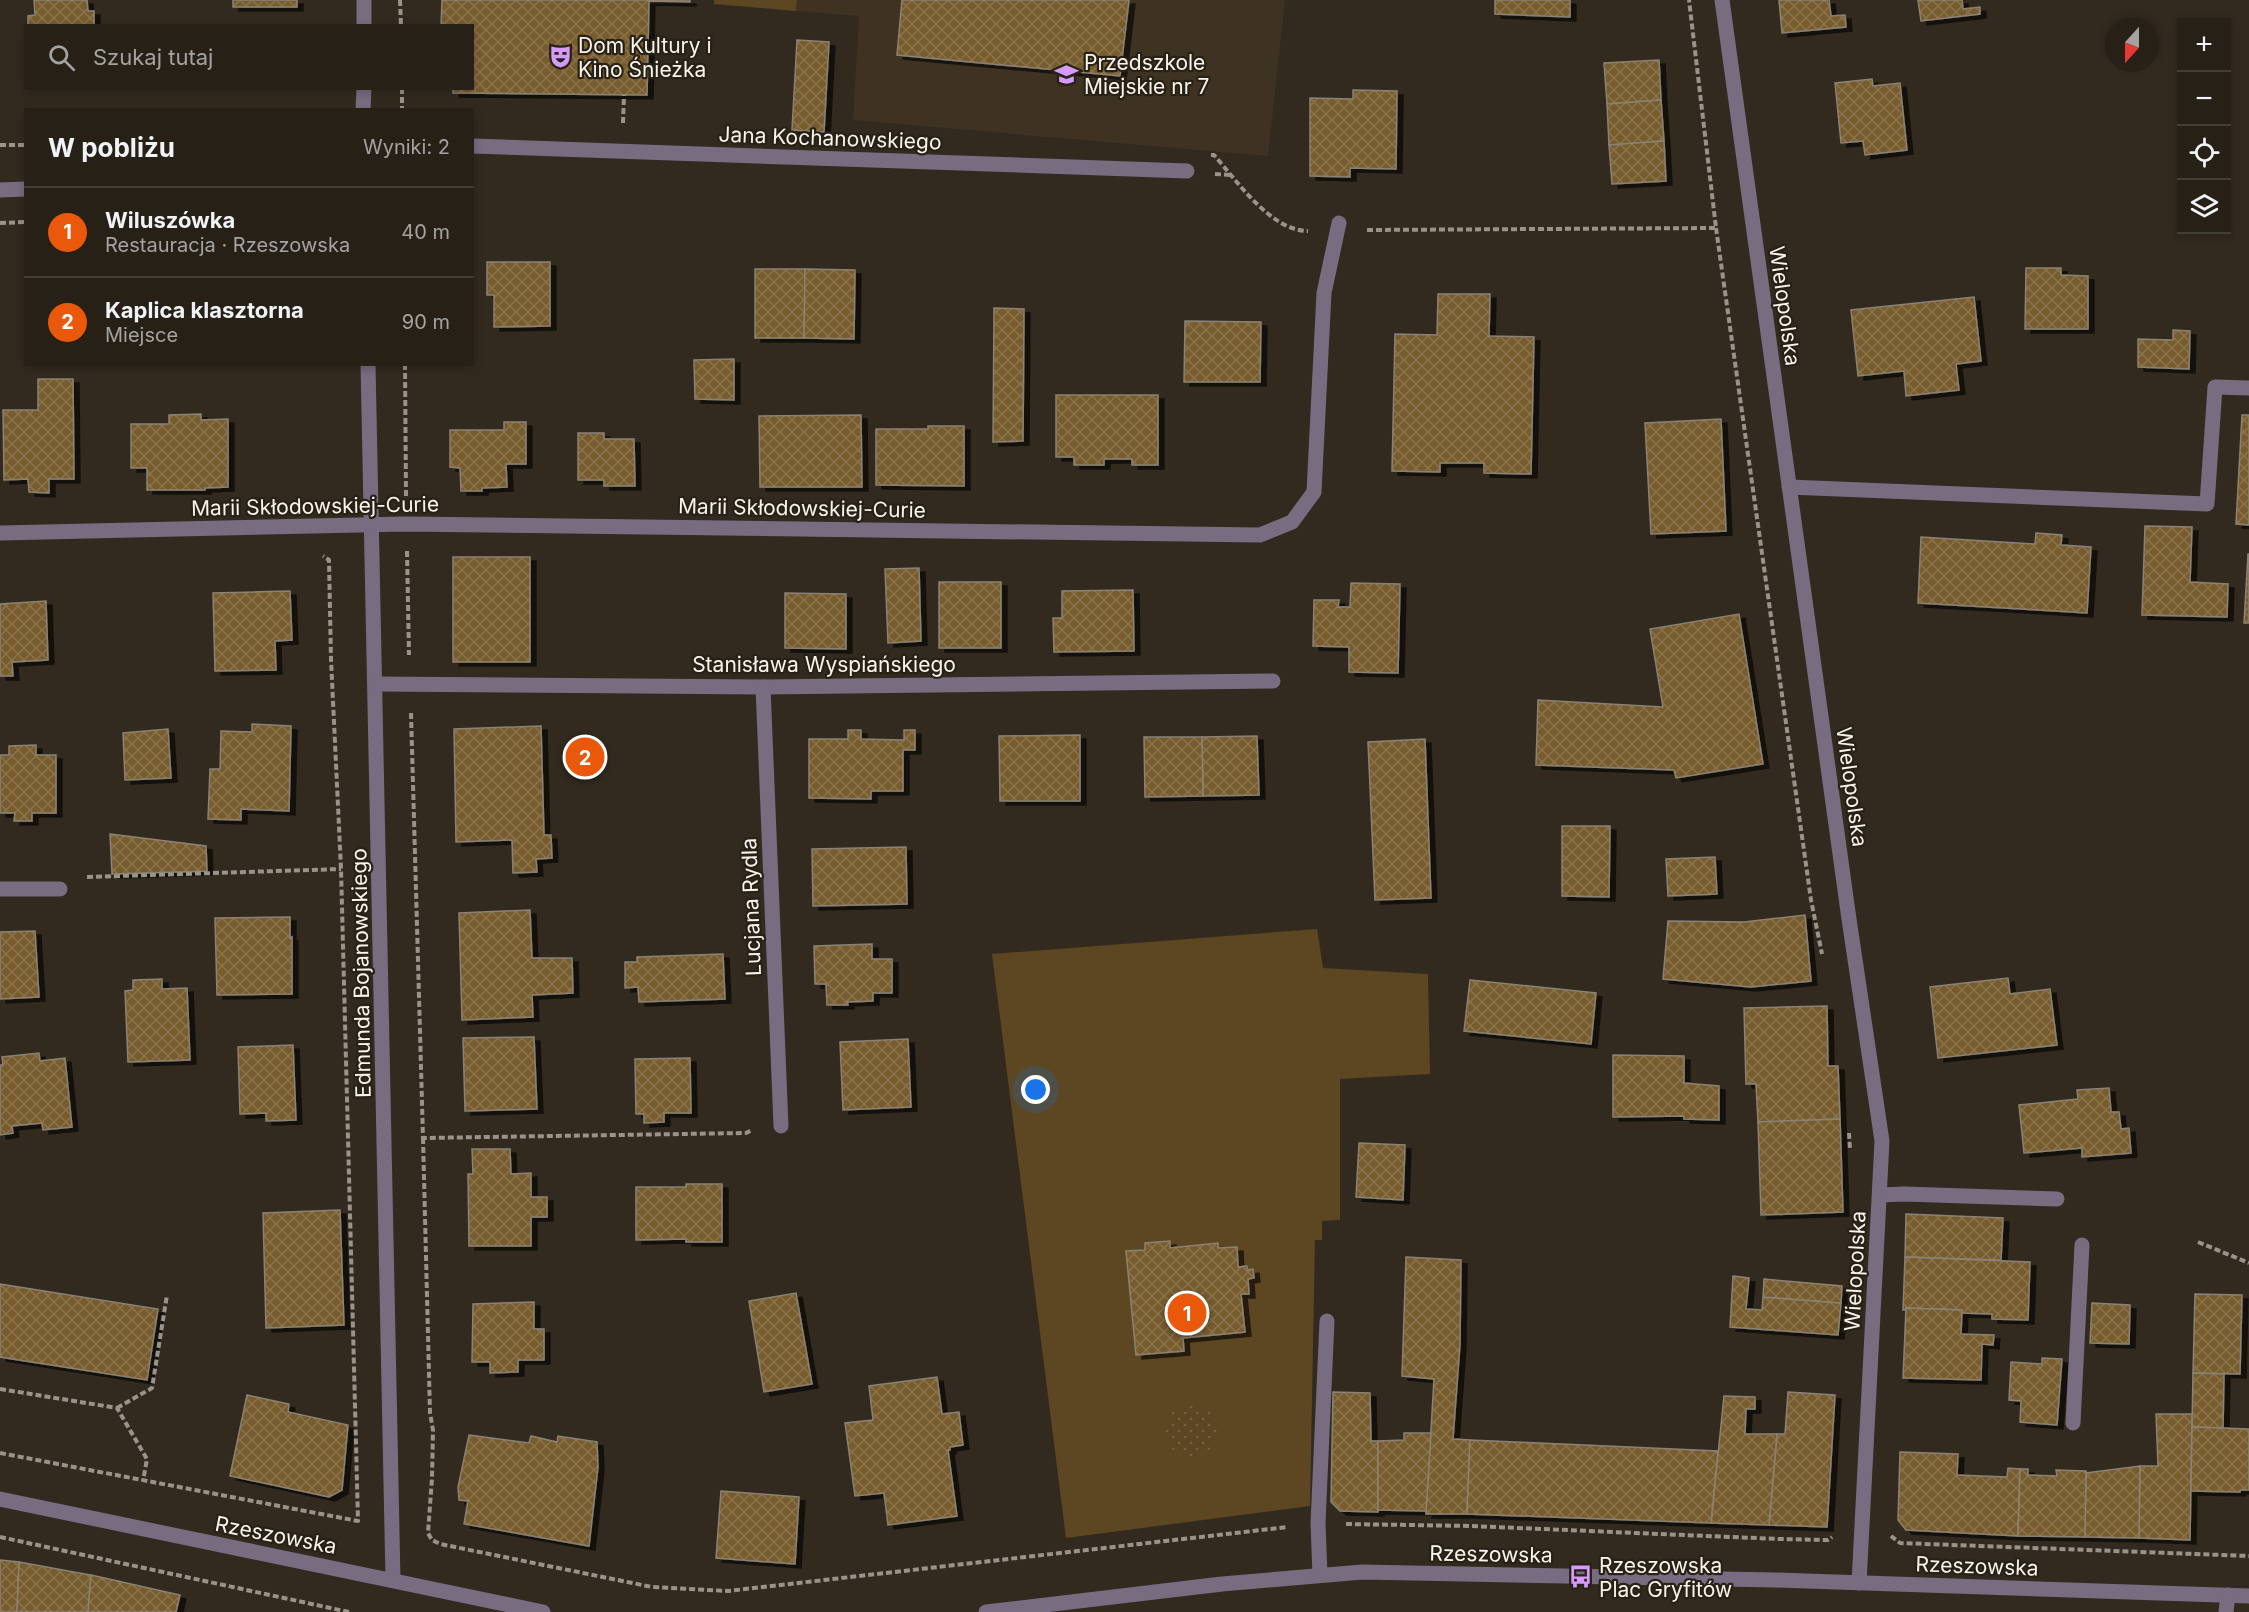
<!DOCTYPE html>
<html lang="pl">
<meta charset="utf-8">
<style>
body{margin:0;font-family:Inter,sans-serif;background:#2e2820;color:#f1f3f6}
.controls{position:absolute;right:18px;top:18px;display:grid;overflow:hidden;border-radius:0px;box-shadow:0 3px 9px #0003}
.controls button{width:54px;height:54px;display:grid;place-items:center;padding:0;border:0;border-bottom:2px solid #423e36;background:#262017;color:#f1f3f6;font:30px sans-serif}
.compass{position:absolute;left:2105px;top:18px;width:54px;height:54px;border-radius:50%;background:#262017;box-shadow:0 3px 9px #0003;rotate:201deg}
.you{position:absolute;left:1036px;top:1090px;width:21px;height:21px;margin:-15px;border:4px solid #fff;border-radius:50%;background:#1a73e8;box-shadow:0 0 0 9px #1a73e833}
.badge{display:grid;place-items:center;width:39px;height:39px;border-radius:50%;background:#ea580c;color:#fff;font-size:20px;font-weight:700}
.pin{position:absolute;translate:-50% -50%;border:3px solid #fff;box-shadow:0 2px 6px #0006}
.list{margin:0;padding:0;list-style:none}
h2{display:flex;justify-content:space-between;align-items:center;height:78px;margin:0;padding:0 24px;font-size:26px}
h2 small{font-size:20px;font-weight:400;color:#a4a3a1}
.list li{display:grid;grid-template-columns:39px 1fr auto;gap:18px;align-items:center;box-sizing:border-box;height:90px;padding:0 24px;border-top:2px solid #423e36}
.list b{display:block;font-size:22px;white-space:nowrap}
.list p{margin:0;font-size:20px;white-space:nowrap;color:#a4a3a1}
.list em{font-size:20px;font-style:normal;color:#a4a3a1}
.icon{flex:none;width:33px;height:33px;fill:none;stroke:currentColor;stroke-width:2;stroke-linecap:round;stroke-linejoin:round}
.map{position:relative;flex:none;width:2249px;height:1612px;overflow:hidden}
.search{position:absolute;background:#262017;box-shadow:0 3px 9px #0003;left:24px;top:24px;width:450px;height:66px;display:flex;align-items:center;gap:15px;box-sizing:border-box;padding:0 21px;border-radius:0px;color:#a4a3a1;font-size:22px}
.panel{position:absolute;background:#262017;box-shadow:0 3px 9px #0003;left:24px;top:108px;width:450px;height:258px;border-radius:0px}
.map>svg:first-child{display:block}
.built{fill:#3e3322}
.green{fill:#5d4622}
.garden{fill:url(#garden-dots)}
.building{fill:url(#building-cross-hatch);stroke:#8b8275;stroke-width:1.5;filter:url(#shadow)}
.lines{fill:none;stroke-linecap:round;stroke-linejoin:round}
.path{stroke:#99938a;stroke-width:4;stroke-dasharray:6 3;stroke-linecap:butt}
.service{stroke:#786c80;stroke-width:15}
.minor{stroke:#786c80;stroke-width:15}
.tertiary{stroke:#786c80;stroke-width:15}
.labels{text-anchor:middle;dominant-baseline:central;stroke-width:4.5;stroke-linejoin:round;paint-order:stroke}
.poi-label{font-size:21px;fill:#f9f4ed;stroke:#282116;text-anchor:start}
.street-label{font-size:21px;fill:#f9f4ed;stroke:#282116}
</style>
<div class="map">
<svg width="2249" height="1612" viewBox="0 0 2249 1612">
<defs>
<pattern id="garden-dots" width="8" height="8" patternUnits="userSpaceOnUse" patternTransform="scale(1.5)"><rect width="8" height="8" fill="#5d4622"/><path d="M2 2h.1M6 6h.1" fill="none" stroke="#756142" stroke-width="1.8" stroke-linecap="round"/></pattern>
<pattern id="building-cross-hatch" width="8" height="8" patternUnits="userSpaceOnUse" patternTransform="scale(1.5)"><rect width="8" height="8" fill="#775b2d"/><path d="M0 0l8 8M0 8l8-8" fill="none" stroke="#8b734c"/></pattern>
<filter id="shadow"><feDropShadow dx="6" dy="4" stdDeviation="0" flood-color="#0009"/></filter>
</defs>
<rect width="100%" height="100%" fill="#322a1f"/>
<!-- built -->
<polygon class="built" points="797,0 1285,0 1268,156 853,120 859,16 796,11"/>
<!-- green -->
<g class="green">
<polygon points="714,0 797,0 796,11 714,4"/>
<polygon points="1317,929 1323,968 1428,974 1430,1074 1340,1079 1340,1220 1322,1221 1322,1240 1315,1240 1310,1506 1066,1538 992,954"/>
</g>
<!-- garden -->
<circle class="garden" cx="1191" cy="1431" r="26"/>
<!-- building -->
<g class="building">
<polygon points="34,0 87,0 88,11 94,11 94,26 28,26 28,16 35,15"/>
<rect x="233" y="0" width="64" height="7"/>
<polygon points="442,0 690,0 690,2 649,1 647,95 453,93 453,88 472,88 472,26 441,26"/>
<polygon points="902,0 1129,0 1120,76 897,55"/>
<polygon points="1495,0 1570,0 1570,17 1495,14"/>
<polygon points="1779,0 1829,0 1831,16 1845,15 1846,27 1782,33"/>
<polygon points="1918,0 1962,0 1963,9 1980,7 1980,14 1921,21"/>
<polygon points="797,40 829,42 824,132 792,130"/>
<polygon points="1659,60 1661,100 1607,104 1604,63"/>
<polygon points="1872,79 1873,86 1900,83 1907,150 1865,155 1863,141 1841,143 1835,83"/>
<polygon points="1353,90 1397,91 1396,169 1350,168 1350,177 1310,176 1310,98 1353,99"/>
<polygon points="1661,100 1664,141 1609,145 1607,104"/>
<polygon points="1664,141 1666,181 1612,184 1609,145"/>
<polygon points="487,262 550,262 550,326 494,327 494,295 487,295"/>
<polygon points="2026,268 2061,268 2061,275 2088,276 2088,329 2025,329"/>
<polygon points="755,269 805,269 804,338 755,338"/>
<polygon points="805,269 855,270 854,339 804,338"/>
<polygon points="1438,294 1490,294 1489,336 1534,337 1531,474 1484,473 1484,463 1440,463 1440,472 1392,471 1395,334 1437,335"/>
<polygon points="1974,297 1981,361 1956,364 1959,390 1906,396 1904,371 1858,376 1851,310"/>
<polygon points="994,308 1024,309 1023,441 993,442"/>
<polygon points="1185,321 1261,322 1260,382 1184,382"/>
<polygon points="2173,330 2190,331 2189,369 2138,367 2138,339 2173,340"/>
<polygon points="734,359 734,400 695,399 694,360"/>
<polygon points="38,379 73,379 74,479 49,479 49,493 29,492 28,479 4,480 3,410 38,410"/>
<polygon points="1056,395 1158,395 1158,465 1132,465 1132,459 1104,459 1104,465 1074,465 1074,457 1056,457"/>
<polygon points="201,414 201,420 228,419 228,487 205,488 205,490 147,490 147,468 131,468 131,424 169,424 169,415"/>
<polygon points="861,415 862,487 760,487 759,416"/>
<polygon points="2242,415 2249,415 2249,525 2236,524"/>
<polygon points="1721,419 1726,531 1651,534 1645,423"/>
<polygon points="504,422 526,422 526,464 506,464 507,487 482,488 482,491 461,491 460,468 450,467 450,430 504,430"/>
<polygon points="928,426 964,426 964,486 876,485 876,429 928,429"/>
<polygon points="578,433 604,433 604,439 634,439 635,486 604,486 604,480 578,480"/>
<polygon points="2145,526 2192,527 2190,582 2228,584 2227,617 2142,615"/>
<polygon points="2036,533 2062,535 2061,545 2091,547 2087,613 1918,603 1921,537 2035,544"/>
<polygon points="2248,554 2249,554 2249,623 2244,623"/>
<rect x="453" y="557" width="77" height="105"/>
<polygon points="919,568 921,641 888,643 885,569"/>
<rect x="939" y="582" width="62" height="66"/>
<polygon points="1351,583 1400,584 1398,673 1349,672 1349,647 1313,646 1314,600 1339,600 1338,607 1350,607"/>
<polygon points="1133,590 1134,651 1054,652 1053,618 1062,618 1062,591"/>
<polygon points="290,591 292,640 275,641 276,670 215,671 213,593"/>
<polygon points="785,593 846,594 846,649 785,648"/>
<polygon points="46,601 48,660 12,662 13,676 0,676 0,604"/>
<polygon points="1739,614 1763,764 1676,778 1674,770 1536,765 1538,700 1663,707 1650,629"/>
<polygon points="252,724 291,726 289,811 241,809 241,820 208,819 210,769 220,769 221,731 252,732"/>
<polygon points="541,726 544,835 551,835 552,858 536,859 537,872 513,873 512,840 456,842 454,729"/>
<polygon points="168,729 171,778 125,780 123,733"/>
<polygon points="848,730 861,730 861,739 904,740 904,730 915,730 915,750 903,750 903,791 871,791 871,799 809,798 809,739 848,739"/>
<polygon points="1080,735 1080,801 1000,801 999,736"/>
<polygon points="1257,736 1259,795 1203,796 1202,737"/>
<polygon points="1144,737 1202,737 1203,796 1145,797"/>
<polygon points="1425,739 1431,898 1375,900 1368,742"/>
<polygon points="36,745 36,755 56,755 56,813 32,813 32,821 14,821 15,813 0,813 0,755 9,755 9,746"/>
<polygon points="1562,826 1610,826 1609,897 1562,896"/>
<polygon points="110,834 206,846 207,871 112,874"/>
<polygon points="906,847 907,904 813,906 812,849"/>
<polygon points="1715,857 1717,894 1668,896 1666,859"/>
<polygon points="530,910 532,958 572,958 573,993 532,995 533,1017 462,1020 459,913"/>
<polygon points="1805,915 1811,981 1751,987 1663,979 1668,921 1744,922"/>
<polygon points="290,917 290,938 292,937 292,994 217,995 215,918"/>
<polygon points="35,931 39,997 0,999 0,932"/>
<polygon points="872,944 872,959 892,959 892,993 873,993 873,1001 847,1002 848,1005 827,1005 826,984 815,984 814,946"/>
<polygon points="723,954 725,999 639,1002 638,987 625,988 625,962 637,962 637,957"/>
<polygon points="2008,978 2010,994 2050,989 2057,1045 1938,1058 1930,987"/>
<polygon points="162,979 162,989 187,988 190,1060 128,1062 125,991 133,990 133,980"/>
<polygon points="1470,980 1596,993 1591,1044 1464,1031"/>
<polygon points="1827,1006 1828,1066 1838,1066 1840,1119 1758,1122 1756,1084 1746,1084 1744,1008"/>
<polygon points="534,1037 537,1109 465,1111 463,1038"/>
<polygon points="908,1039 911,1107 843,1110 840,1042"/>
<polygon points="293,1045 296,1120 266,1121 266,1113 240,1114 238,1047"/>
<polygon points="39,1053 40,1061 65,1058 72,1127 43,1130 42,1123 12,1126 13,1133 0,1135 0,1065 3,1065 2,1057"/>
<polygon points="1613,1055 1684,1056 1684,1083 1719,1086 1719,1120 1684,1119 1684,1116 1613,1117"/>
<polygon points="690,1058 691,1113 664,1113 664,1122 644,1123 644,1114 636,1114 635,1059"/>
<polygon points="2109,1088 2111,1112 2119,1112 2121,1129 2129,1128 2131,1153 2082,1157 2082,1148 2024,1153 2019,1105 2078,1099 2077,1090"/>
<polygon points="1840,1119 1843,1212 1761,1215 1758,1122"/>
<polygon points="1359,1143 1405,1145 1403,1200 1356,1197"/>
<polygon points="472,1149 510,1149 511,1174 531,1173 531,1197 547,1197 547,1217 531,1217 531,1246 469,1246 468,1174 473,1174"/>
<polygon points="686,1184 722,1184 722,1242 686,1242 686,1239 636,1240 636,1187 686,1187"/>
<polygon points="340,1210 344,1325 266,1328 263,1213"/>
<polygon points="1906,1214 2003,1218 2001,1260 1905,1257"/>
<polygon points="1170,1241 1170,1248 1218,1243 1218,1248 1237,1247 1238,1267 1247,1266 1247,1270 1253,1269 1254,1278 1248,1279 1249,1294 1241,1294 1245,1332 1183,1338 1184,1351 1136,1355 1126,1251 1145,1250 1145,1243"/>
<polygon points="1406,1257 1461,1260 1460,1344 1453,1439 1470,1440 1467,1514 1426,1514 1434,1379 1402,1376"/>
<polygon points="1905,1257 2030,1262 2028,1320 1992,1319 1992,1314 1962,1313 1962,1310 1906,1308 1905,1310 1903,1310"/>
<polygon points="1733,1276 1749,1278 1746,1309 1762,1310 1763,1297 1841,1303 1838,1335 1730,1327"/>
<polygon points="1764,1279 1842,1286 1841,1303 1763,1297"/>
<polygon points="0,1284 158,1309 147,1380 0,1357"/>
<polygon points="796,1293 812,1384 764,1392 749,1301"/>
<polygon points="2195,1294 2242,1295 2240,1374 2193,1373"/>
<polygon points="534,1302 534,1329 544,1329 544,1360 518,1360 518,1372 490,1373 490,1362 472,1362 473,1304"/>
<polygon points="2092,1303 2130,1305 2129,1344 2090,1343"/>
<polygon points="1906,1308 1962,1310 1961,1334 1994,1335 1993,1345 1982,1344 1981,1380 1903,1378"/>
<polygon points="2042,1358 2062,1359 2057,1425 2020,1422 2021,1401 2009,1400 2011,1362 2042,1364"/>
<polygon points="2193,1373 2224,1374 2223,1428 2192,1427"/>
<polygon points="937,1377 942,1414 959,1412 963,1445 950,1447 950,1450 948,1450 957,1516 888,1525 884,1493 855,1496 845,1423 873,1420 869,1386"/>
<polygon points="1333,1392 1370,1393 1371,1441 1378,1441 1378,1512 1340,1511 1331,1502"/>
<polygon points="1788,1392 1835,1395 1827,1527 1769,1525 1777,1434 1785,1434"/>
<polygon points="247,1395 289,1404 288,1412 348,1425 342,1490 329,1497 230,1476"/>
<polygon points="1724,1396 1755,1397 1755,1409 1746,1409 1745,1434 1777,1434 1769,1525 1711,1523"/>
<polygon points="2156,1414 2192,1414 2190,1540 2139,1538 2140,1466 2158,1466"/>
<polygon points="2192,1427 2249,1429 2249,1490 2240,1490 2240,1492 2191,1491"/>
<polygon points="1404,1433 1431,1433 1426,1511 1378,1510 1378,1441 1404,1440"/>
<polygon points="469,1435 529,1443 531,1436 557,1442 558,1436 597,1442 598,1467 589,1546 464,1524 468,1501 459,1500 458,1487"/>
<polygon points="1470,1440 1718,1451 1711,1523 1467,1514"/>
<polygon points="1900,1452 1958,1454 1957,1475 2007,1477 2008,1468 2020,1469 2018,1536 1906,1530 1898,1520"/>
<polygon points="2140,1466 2139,1538 2085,1537 2086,1473"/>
<polygon points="2020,1469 2028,1469 2028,1475 2057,1476 2056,1470 2086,1471 2085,1537 2018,1536"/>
<polygon points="721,1491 799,1497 795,1564 716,1558"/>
<polygon points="0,1560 19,1562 17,1612 0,1612"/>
<polygon points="19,1562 91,1575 88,1612 17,1612"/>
<polygon points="91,1575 180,1595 176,1612 88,1612"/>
</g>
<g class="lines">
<!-- path -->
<g class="path">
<polyline points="400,0 401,26"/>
<polyline points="402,88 402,110"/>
<polyline points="623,123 624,95"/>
<polyline points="0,145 26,145"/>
<path d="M1211,155H1214C1237,181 1271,231 1308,231"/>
<polyline points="1215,174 1231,175"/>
<polyline points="0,223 26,222"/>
<polyline points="1716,228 1811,900 1822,954"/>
<polyline points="1367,230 1716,228 1689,0"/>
<polyline points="405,364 406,496"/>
<polyline points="407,551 409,655"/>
<polyline points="411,713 423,1138 746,1133 752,1130"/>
<polyline points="87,877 341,869"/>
<polyline points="1849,1133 1850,1150"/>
<polyline points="423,1138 430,1413 433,1430 432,1478 428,1533 432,1540 440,1544 652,1587 728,1591 1288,1527"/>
<polyline points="2198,1242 2249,1263"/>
<polyline points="0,1389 117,1408 147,1459 143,1481"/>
<polyline points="117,1408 152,1388 167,1295"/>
<polyline points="0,1453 358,1521 341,869 331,659 329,560 323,556"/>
<polyline points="1346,1524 1471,1526 1778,1539 1828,1540 1832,1537"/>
<polyline points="1891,1536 1900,1543 2249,1556"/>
<polyline points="0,1537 349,1612"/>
</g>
<!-- service -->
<g class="service">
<polyline points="1880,1195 1904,1194 2057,1199"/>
<polyline points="2073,1423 2082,1245"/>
<polyline points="1320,1575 1318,1523 1327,1321"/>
</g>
<!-- minor -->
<g class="minor">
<polyline points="364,0 364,26"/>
<polyline points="363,110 364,88"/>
<polyline points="472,146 1187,171"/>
<polyline points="0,190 26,189"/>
<polyline points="368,364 393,1580"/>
<polyline points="1789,487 2207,504 2215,387 2249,388"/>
<polyline points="0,533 406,524 1260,535 1292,522 1314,492 1324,293 1339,223"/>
<polyline points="376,684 763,687 1273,681"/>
<polyline points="763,687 781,1126"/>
<polyline points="0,889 60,889"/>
</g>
<!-- tertiary -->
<g class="tertiary">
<polyline points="1722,0 1849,919 1882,1141 1859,1583"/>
<polyline points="0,1499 543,1612"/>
<polyline points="986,1612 1222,1584 1362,1572 1775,1580 2249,1596"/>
<polyline points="2226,1612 2228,1595"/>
</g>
</g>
<!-- icons -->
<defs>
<symbol id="theatre-bare" viewBox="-9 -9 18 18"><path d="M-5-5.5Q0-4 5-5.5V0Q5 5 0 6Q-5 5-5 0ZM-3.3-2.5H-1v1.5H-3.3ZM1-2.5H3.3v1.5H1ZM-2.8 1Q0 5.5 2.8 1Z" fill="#d59bfb" stroke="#282116" stroke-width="2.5" paint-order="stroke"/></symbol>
<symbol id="school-bare" viewBox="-9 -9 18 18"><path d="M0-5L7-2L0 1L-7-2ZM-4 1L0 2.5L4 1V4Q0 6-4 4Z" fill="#d59bfb" stroke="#282116" stroke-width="2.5" paint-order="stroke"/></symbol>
<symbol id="bus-bare" viewBox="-9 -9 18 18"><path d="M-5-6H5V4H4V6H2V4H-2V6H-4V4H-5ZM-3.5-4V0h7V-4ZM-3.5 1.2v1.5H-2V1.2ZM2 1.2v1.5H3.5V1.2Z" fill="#d59bfb" stroke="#282116" stroke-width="2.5" paint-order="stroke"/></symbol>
</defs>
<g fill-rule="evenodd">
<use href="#theatre-bare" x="544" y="40" width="33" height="33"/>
<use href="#school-bare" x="1050" y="58" width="33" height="33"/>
<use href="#bus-bare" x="1564" y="1560" width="33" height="33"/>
</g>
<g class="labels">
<!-- poi labels -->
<g class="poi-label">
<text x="578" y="45">Dom Kultury i<tspan x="578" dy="24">Kino Śnieżka</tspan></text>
<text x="1084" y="62">Przedszkole<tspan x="1084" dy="24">Miejskie nr 7</tspan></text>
<text x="1599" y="1565">Rzeszowska<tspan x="1599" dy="24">Plac Gryfitów</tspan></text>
</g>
<!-- street labels -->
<g class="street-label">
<text transform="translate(830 138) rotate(2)">Jana Kochanowskiego</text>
<text transform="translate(1785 306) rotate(82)">Wielopolska</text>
<text transform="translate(315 506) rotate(-1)">Marii Skłodowskiej-Curie</text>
<text transform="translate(802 508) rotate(1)">Marii Skłodowskiej-Curie</text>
<text x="824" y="664">Stanisława Wyspiańskiego</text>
<text transform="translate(1852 787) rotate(82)">Wielopolska</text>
<text transform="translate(751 907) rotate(-92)">Lucjana Rydla</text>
<text transform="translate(361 973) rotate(-91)">Edmunda Bojanowskiego</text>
<text transform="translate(1855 1271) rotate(-87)">Wielopolska</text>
<text transform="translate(276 1535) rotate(11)">Rzeszowska</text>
<text transform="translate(1491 1554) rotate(1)">Rzeszowska</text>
<text transform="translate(1977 1566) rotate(2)">Rzeszowska</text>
</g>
</g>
</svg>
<div class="controls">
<button>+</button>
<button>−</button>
<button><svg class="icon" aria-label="locate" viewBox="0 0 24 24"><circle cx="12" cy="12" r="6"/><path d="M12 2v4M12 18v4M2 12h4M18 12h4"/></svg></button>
<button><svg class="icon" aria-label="layers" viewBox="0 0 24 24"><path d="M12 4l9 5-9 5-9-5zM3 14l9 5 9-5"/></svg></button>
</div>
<svg class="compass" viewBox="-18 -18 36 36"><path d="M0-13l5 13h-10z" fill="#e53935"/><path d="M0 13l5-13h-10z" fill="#a4a3a1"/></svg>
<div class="you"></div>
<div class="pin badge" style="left:1187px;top:1313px">1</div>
<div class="pin badge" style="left:585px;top:757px">2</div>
<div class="search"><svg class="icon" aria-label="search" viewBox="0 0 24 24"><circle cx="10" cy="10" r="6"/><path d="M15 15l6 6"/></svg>Szukaj tutaj</div>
<section class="panel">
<h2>W pobliżu<small>Wyniki: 2</small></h2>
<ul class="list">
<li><span class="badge">1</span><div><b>Wiluszówka</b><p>Restauracja · Rzeszowska</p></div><em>40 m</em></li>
<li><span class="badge">2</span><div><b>Kaplica klasztorna</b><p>Miejsce</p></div><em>90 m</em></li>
</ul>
</section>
</div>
